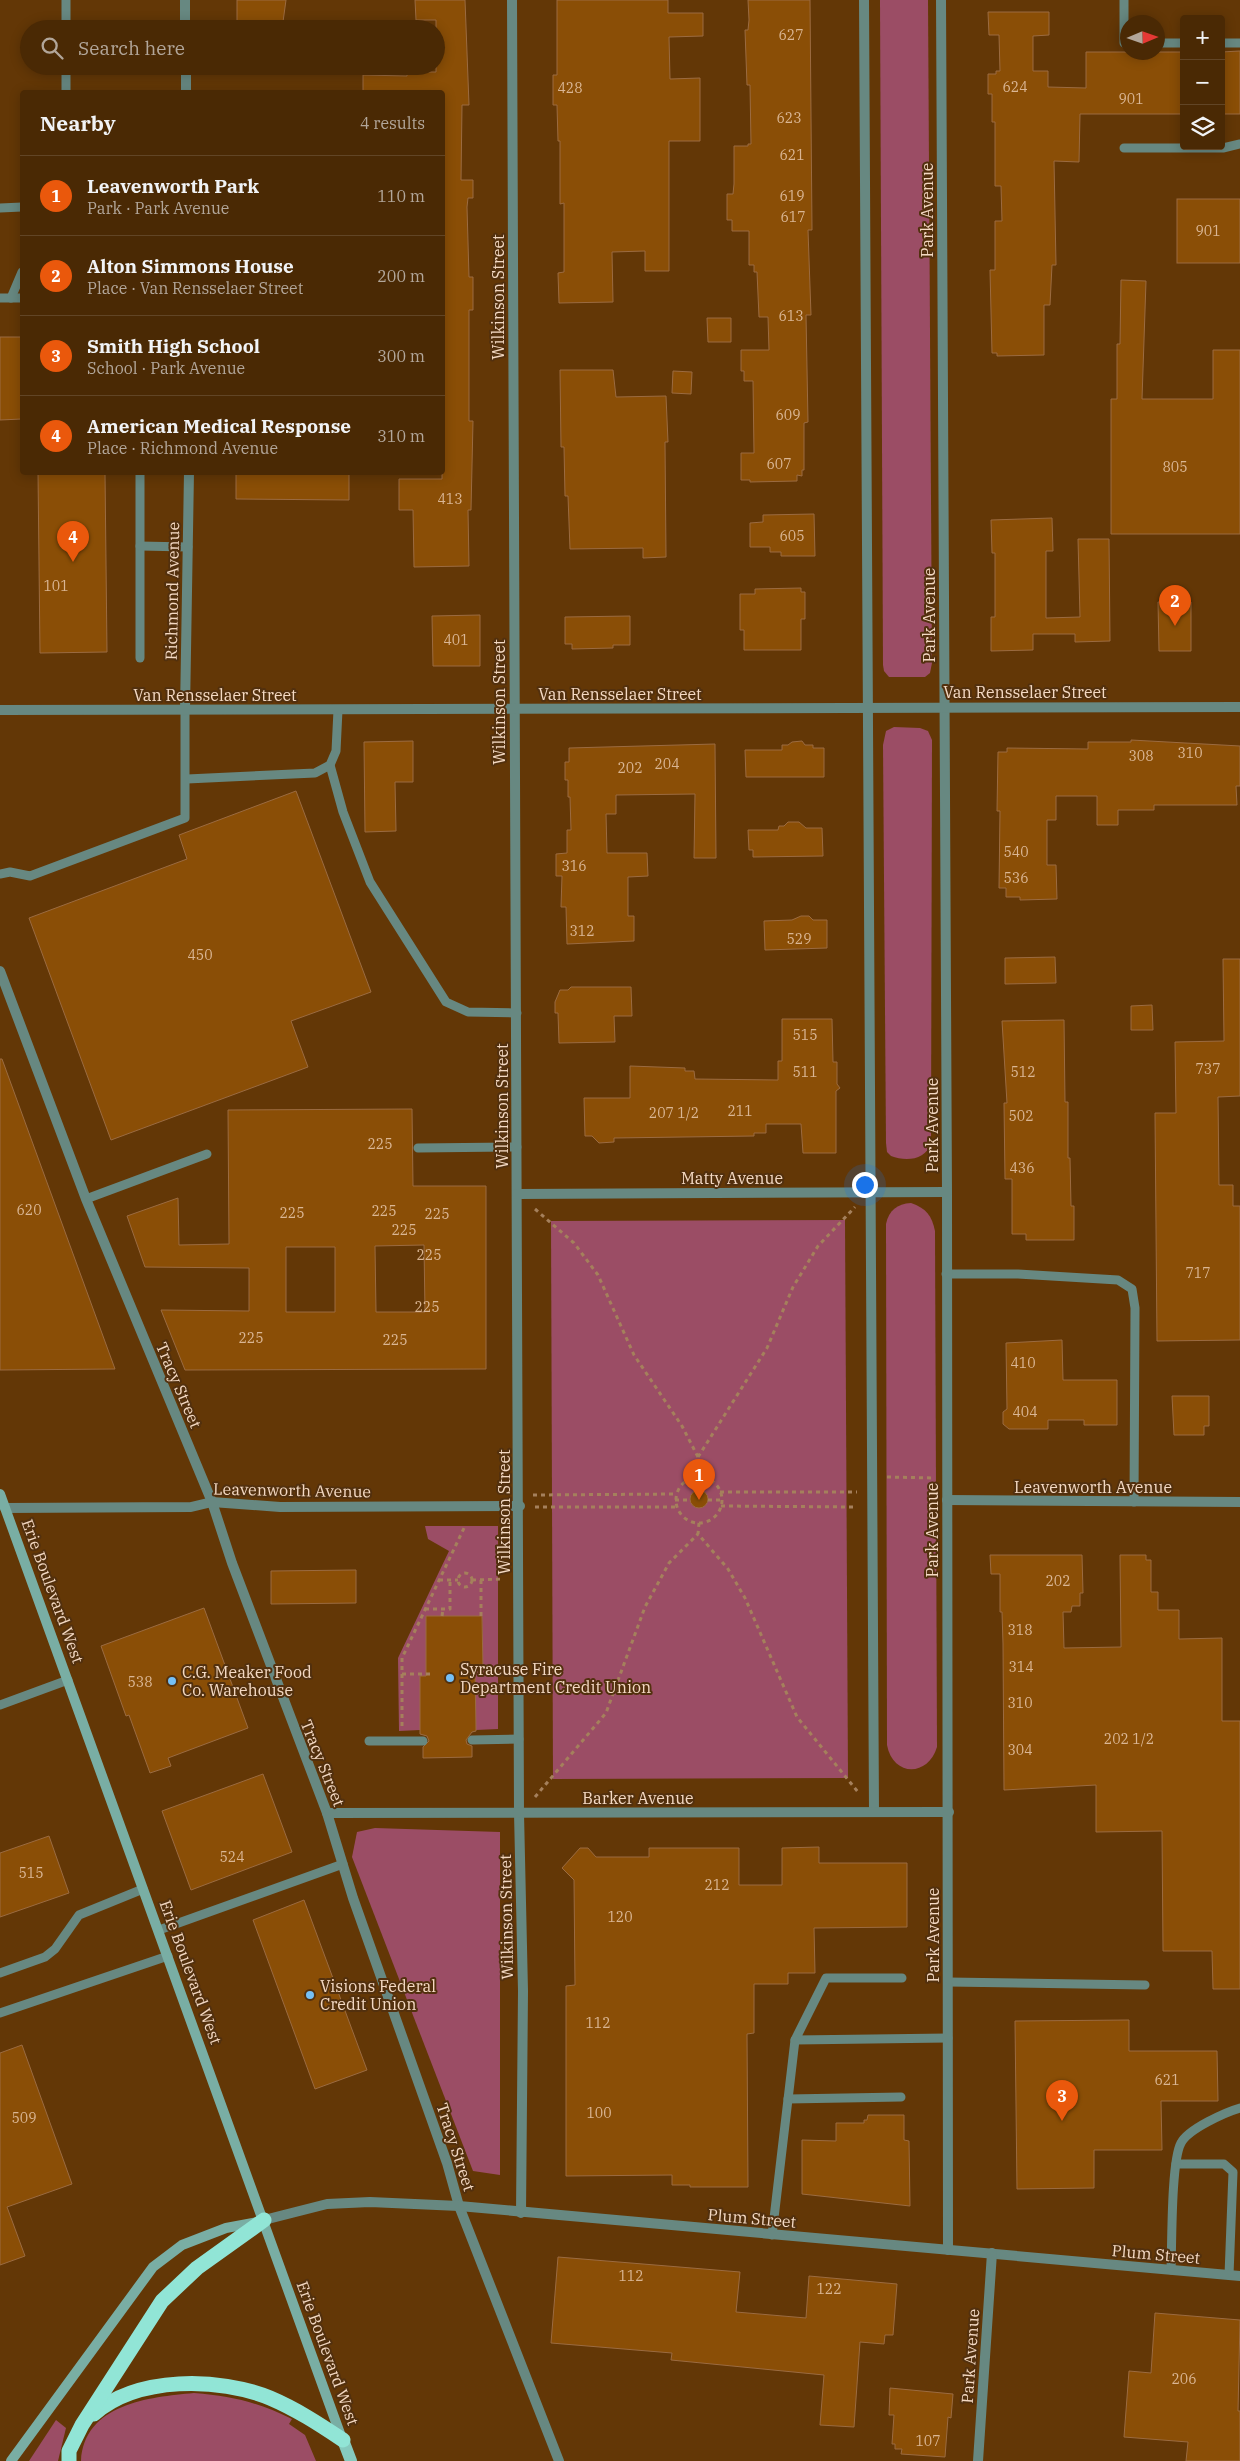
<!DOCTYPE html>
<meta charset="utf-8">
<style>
body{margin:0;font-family:"IBM Plex Serif",serif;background:#543513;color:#f1f3f6}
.controls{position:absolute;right:15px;top:15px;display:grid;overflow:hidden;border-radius:5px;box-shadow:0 2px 12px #0003}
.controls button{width:45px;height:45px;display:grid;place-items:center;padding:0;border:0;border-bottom:1px solid #614526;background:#4a2904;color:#f1f3f6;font:25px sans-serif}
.compass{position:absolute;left:1120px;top:15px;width:45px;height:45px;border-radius:50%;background:#4a2904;box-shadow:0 2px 12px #0003;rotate:88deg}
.you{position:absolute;left:864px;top:1184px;width:18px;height:18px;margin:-12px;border:4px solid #fff;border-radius:50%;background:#1a73e8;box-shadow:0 0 0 8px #1a73e833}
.badge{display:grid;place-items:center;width:32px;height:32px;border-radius:50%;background:#ea580c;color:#fff;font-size:16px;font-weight:700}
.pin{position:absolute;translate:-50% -41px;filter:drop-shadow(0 1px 2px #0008)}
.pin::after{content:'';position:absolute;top:26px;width:18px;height:15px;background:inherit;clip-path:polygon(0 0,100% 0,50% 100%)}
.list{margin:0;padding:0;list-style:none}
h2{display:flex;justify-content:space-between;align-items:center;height:65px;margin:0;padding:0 20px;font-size:21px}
h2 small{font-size:16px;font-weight:400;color:#b2a69a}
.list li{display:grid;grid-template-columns:32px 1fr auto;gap:15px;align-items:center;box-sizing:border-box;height:80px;padding:0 20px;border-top:1px solid #614526}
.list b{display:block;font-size:19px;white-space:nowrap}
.list p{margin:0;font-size:16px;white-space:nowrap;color:#b2a69a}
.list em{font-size:16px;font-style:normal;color:#b2a69a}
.icon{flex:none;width:28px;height:28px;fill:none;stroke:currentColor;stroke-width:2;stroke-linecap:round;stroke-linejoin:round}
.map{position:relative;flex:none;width:1240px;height:2461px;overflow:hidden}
.search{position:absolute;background:#4a2904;box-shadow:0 2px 12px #0003;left:20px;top:20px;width:425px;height:55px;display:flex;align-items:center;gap:12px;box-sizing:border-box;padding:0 18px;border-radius:28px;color:#b2a69a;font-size:19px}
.panel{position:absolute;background:#4a2904;box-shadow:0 2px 12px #0003;left:20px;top:90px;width:425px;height:385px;border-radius:5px}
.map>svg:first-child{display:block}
.green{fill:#9b4d65}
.building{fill:#8a4e06;stroke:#9b6b41;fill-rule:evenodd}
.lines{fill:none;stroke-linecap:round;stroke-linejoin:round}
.path{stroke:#a5805c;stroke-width:3;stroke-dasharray:4 4;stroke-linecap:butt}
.service{stroke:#678881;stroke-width:9}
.minor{stroke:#678881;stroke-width:10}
.tertiary{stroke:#678881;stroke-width:10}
.secondary{stroke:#79aea4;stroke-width:10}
.primary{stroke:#86cabe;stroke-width:12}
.motorway{stroke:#91e5d6;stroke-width:15}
.poi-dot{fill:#75c0f6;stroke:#52300e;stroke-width:2}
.labels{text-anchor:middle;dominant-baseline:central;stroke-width:4;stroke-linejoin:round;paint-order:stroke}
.number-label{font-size:14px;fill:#dab694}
.street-label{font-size:16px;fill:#f4d9c3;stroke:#52300e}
.poi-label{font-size:16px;fill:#f4d9c3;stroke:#52300e;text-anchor:start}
</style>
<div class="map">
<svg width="1240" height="2461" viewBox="0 0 1240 2461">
<rect width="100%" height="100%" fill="#633706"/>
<!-- green -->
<g class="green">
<polygon points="880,0 928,0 932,663 930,673 925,677 889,677 884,671 883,665"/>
<path d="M894,727L920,728L928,731L932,740L931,1143C926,1160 906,1162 891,1156L887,1152L886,1143L883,745L886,731Z"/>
<path d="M911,1203C926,1208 932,1216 935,1231L937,1747C928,1777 893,1777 887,1745L886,1224C889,1210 897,1204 911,1203Z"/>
<polygon points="845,1220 848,1778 553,1779 551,1221"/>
<polygon points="425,1526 498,1526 498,1729 476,1730 475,1677 469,1671 483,1671 482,1616 426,1616 426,1671 430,1676 420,1677 420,1730 399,1731 398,1658 449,1551 428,1539"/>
<polygon points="375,1828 500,1832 500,2175 473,2171 352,1857 357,1832"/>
<path d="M194,2393C232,2396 257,2402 292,2419L289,2424L305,2435L316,2461H81C84,2404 149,2397 194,2393Z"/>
<polygon points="56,2420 66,2428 58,2461 29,2461"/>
</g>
<!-- building -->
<g class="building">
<polygon points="237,0 286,0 282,29 237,29"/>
<polygon points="415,0 465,0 469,105 462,105 461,180 473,180 473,198 468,198 467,207 469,277 473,277 473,310 469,310 469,421 473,421 471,510 468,510 469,566 414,567 413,510 399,510 399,479 442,479 442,92 363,92 363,75 407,76 407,72 436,72 436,20 416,20"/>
<polygon points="557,0 668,0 668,13 703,13 703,36 669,37 670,79 700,78 700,141 669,141 669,271 645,271 645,251 612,252 613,302 559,303 558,273 564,272 564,203 560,204 560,141 558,141 557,105 553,105 553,75 557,75"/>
<polygon points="748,0 810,0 812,230 808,230 811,315 806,315 808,422 804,423 804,470 802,470 802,476 797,475 797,481 750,482 750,480 741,480 741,453 754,453 753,381 744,381 744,371 741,371 741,350 769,350 768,317 759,317 757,272 754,272 754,265 749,265 749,231 732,231 732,220 727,220 727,194 733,194 734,184 734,146 748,146 748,144 751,144 750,85 747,85 745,30 748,30 749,20"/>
<polygon points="988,12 1049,12 1049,35 1033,36 1033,71 1048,71 1048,87 1086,88 1086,52 1184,52 1184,114 1080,114 1079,162 1054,161 1056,265 1052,265 1050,305 1044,305 1044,355 997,356 997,353 992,353 990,270 995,270 995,221 1002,221 1001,186 995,186 995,122 992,122 992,94 988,94 988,74 996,74 996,71 1000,71 999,35 989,35"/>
<polygon points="1240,51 1240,114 1221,114 1221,52"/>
<rect x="1177" y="199" width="63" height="64"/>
<polygon points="1121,280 1146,281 1142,399 1213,399 1213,350 1240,350 1240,534 1111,534 1111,399 1117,399 1117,344 1120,344"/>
<polygon points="707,318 731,318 731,342 708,342"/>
<polygon points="0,337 22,337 22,419 0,420"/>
<polygon points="560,370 613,370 616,397 666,396 668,442 665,442 666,557 643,558 643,548 570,549 568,496 565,496 564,447 561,447"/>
<polygon points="673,371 692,372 691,394 672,393"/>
<polygon points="38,472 105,472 107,652 40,653"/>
<polygon points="236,472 349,472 349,500 236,499"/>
<polygon points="814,514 815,556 781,556 781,552 770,552 770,547 750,547 750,523 763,522 763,515"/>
<polygon points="1052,518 1053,551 1046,551 1046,618 1080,617 1078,539 1109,539 1110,641 1075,642 1075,634 1033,634 1033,650 991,651 991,617 995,617 995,553 992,553 991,520"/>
<polygon points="801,588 801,592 805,592 805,619 801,619 801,650 744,650 744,630 740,630 740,594 755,594 755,589"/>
<polygon points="1158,602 1191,602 1191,651 1159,651"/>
<polygon points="480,615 480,666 433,666 432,616"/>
<polygon points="630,616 630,645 613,645 613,648 572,649 572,644 565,644 565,617"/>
<polygon points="1131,740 1240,746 1240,786 1236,786 1237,805 1154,805 1154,810 1118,810 1118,825 1097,825 1097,796 1056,796 1056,820 1047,820 1047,865 1056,865 1057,899 1020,900 1020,897 1006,897 1006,888 999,888 1000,811 997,811 998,752 1007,752 1007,748 1088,749 1088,742 1131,742"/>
<polygon points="413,741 413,782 395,782 396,831 365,832 364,742"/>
<polygon points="802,741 805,745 813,745 813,748 824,748 824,777 746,777 745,750 782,750 782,745 788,745 792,742"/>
<polygon points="715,744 716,858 694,858 695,794 616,795 616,814 606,814 607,853 647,853 648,876 628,877 628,916 634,916 634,941 567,944 566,907 561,907 562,876 556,876 556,854 567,853 567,830 571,830 570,797 568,797 568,780 565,780 565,762 569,762 569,748"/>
<polygon points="296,791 371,992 291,1021 308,1067 111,1140 29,918 187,859 179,835"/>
<polygon points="788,822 799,822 806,828 822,828 823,856 753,857 753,850 749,850 748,830 778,830 779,826 784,826"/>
<polygon points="801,916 809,916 813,920 827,920 827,948 765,950 764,921 792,920"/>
<polygon points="1055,957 1056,983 1005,984 1005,958"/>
<polygon points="1223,959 1240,959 1240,1096 1218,1097 1219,1185 1233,1185 1233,1206 1240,1206 1240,1340 1157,1341 1155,1113 1176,1113 1175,1042 1224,1041"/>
<polygon points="571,987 631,987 632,1016 614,1016 615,1042 559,1043 558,1013 555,1013 555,1002 560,990 568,990"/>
<polygon points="1152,1005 1153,1030 1131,1030 1131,1006"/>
<polygon points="782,1019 832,1019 833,1062 837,1062 837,1084 840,1088 836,1091 836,1153 803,1153 801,1124 766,1124 766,1133 754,1133 754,1136 614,1138 614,1142 599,1143 592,1136 585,1136 584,1098 630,1098 630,1066 685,1068 685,1071 694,1071 695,1079 778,1080 778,1061 782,1061"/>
<polygon points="1064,1020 1065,1102 1068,1102 1068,1158 1070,1158 1071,1206 1074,1206 1074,1240 1026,1240 1026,1234 1012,1234 1012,1179 1005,1179 1004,1103 1007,1103 1002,1021"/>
<polygon points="0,1059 2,1059 115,1369 0,1370"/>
<path d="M412,1109L413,1186H486V1369L185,1370L161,1310L249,1311V1268L145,1267L127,1216L178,1198L179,1245L229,1244L228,1110ZM424,1245L425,1312H376L375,1246ZM286,1247H335V1312H286Z"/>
<polygon points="1062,1340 1063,1380 1117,1380 1117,1425 1084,1425 1084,1420 1048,1420 1048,1429 1009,1429 1003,1424 1003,1412 1007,1409 1006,1343"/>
<polygon points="1172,1396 1209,1396 1209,1426 1204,1426 1204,1435 1174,1435"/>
<circle cx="699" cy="1499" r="9"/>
<polygon points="990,1555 1082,1555 1083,1593 1080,1593 1080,1606 1072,1606 1071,1612 1063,1612 1064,1648 1121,1647 1120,1555 1146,1555 1146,1560 1151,1560 1151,1592 1158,1592 1158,1610 1179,1610 1179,1639 1222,1638 1222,1721 1240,1721 1240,1989 1213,1989 1212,1951 1163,1951 1162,1831 1096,1832 1096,1785 1004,1790 1003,1644 1002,1612 1000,1612 1000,1574 991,1574"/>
<polygon points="356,1570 356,1603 271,1604 271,1571"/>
<polygon points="204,1608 248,1728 168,1758 171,1766 150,1773 129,1715 126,1716 101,1646"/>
<polygon points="426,1616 482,1616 483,1671 475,1671 476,1731 472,1732 466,1740 467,1744 472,1746 472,1757 423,1758 423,1747 429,1741 427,1736 420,1734 420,1676 426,1676"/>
<polygon points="263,1774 292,1852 191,1890 162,1811"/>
<polygon points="49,1836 69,1893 0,1917 0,1853"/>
<polygon points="819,1847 819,1863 907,1863 907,1927 814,1928 815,1973 788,1973 788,1984 754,1984 754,2033 747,2034 748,2187 690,2187 690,2185 672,2185 672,2175 566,2176 566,1986 575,1985 574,1880 562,1868 580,1848 588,1848 596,1857 649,1857 649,1848 739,1848 739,1885 782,1885 782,1848"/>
<polygon points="304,1900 367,2070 315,2089 253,1920"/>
<polygon points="1129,2020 1129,2051 1217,2051 1218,2101 1161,2101 1162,2150 1094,2150 1094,2188 1017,2189 1015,2021"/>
<polygon points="22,2045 72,2184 7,2207 25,2256 0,2265 0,2053"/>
<polygon points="868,2115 904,2115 904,2140 909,2141 910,2206 802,2194 802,2140 836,2141 836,2123 864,2123 864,2120 867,2120"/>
<polygon points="558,2257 740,2272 736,2312 806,2318 809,2276 897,2284 893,2335 885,2335 884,2344 860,2342 854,2427 820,2425 824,2375 671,2360 672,2353 551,2343"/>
<polygon points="1155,2313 1240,2320 1238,2411 1240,2411 1240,2461 1186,2461 1188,2442 1124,2437 1129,2371 1151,2373"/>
<polygon points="890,2388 953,2394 951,2418 948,2417 945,2457 901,2454 902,2449 895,2449 895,2444 892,2444 894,2415 889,2415"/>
</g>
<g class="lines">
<!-- path -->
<g class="path">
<polyline points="535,1209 574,1243 598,1275 634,1355 682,1426 698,1457 698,1477"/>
<polyline points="698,1457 767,1348 793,1287 818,1246 855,1207"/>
<polyline points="887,1477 934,1478"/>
<circle cx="699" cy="1500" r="23"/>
<polyline points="720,1492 857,1492"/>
<polyline points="533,1495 676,1494"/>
<polyline points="675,1500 691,1500"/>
<polyline points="708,1500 722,1500"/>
<polyline points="721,1506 856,1507"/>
<polyline points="535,1507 677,1507"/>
<polyline points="699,1523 698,1534 728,1569 745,1598 797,1717 858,1792"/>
<circle cx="465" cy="1580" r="7"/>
<polyline points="439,1580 458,1580"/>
<polyline points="472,1580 504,1579"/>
<polyline points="481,1580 481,1616"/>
<polyline points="425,1609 450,1609 450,1580"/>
<polyline points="442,1616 443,1609"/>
<polyline points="402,1674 431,1674"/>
<polyline points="402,1726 402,1658 465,1526"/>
<polyline points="535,1797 606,1713 645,1607 669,1563 698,1534"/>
</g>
<!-- service -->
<g class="service">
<polyline points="66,0 66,29"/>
<polyline points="1124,0 1124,43 1128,43"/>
<polyline points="1158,43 1184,43"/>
<polyline points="1221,43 1240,43"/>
<polyline points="66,66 66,92"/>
<polyline points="1124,148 1223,148 1240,144"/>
<polyline points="0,208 22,207"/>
<polyline points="0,298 22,298"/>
<polyline points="11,298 22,272"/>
<polyline points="140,472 140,658"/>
<polyline points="140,546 188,547"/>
<polyline points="330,765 343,812 370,882 446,1002 468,1012 517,1013"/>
<polyline points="187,779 315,773 330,765 336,751 338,710"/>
<polyline points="0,874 10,872 30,876 185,818 185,711"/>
<polyline points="418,1148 517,1147"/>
<polyline points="86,1199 207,1154"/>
<polyline points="946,1274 1018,1274 1118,1280 1132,1289 1135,1308 1134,1502"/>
<polyline points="0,1705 68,1680"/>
<polyline points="472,1740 519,1739"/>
<polyline points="369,1741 423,1741"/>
<polyline points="159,1930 343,1864"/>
<polyline points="0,1973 45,1957 55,1949 79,1915 143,1889"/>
<polyline points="902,1978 826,1978 795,2040 948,2038"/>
<polyline points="948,1982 1145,1985"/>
<polyline points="0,2013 168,1956"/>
<polyline points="788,2099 901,2097"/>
<polyline points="1176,2164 1224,2164 1233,2172 1229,2275"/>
<polyline points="772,2235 795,2040"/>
<path d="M1171,2270C1172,2245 1171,2161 1181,2143C1188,2129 1226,2112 1240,2108"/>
</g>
<!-- minor -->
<g class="minor">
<polyline points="185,0 185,29"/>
<polyline points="512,0 519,1813 523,1991 521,2213"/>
<polyline points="864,0 874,1812"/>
<polyline points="941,0 947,1192 948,2250"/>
<polyline points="186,66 186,92"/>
<polyline points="185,711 189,472"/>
<polyline points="0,971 86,1199 212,1502 232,1563 327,1813 353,1898 447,2163 459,2206 559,2461"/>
<polyline points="517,1194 947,1192"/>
<polyline points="947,1500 1240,1502"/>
<polyline points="5,1508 191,1507 212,1502 280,1507 520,1506"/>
<polyline points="327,1813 949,1812"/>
<polyline points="264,2220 327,2204 370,2202 459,2206 1240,2276"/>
<polyline points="978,2461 992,2253"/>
</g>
<!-- tertiary -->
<polyline class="tertiary" points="0,710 1240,707"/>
<!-- secondary -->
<g class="secondary">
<polyline points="0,1494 342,2439"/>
<polyline points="11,2461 153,2267 182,2245 226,2228 258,2222"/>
</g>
<!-- primary -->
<polyline class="primary" points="343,2440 351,2461"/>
<!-- motorway -->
<g class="motorway">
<path d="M94,2414C137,2376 219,2377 270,2398C296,2409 319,2424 343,2440"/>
<polyline points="69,2461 69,2451 82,2425 162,2301 197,2268 264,2220"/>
</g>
</g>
<!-- markers -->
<g class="poi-dot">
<circle cx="450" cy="1678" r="5"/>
<circle cx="172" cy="1681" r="5"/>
<circle cx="310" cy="1995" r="5"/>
</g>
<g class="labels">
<!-- number labels -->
<g class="number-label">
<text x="791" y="35">627</text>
<text x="1015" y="87">624</text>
<text x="570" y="88">428</text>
<text x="1131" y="99">901</text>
<text x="789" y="118">623</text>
<text x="792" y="155">621</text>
<text x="792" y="196">619</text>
<text x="793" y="217">617</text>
<text x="1208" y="231">901</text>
<text x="791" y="316">613</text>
<text x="788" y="415">609</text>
<text x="779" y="464">607</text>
<text x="1175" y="467">805</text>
<text x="450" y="499">413</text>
<text x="792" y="536">605</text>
<text x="56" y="586">101</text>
<text x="456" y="640">401</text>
<text x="1190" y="753">310</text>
<text x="1141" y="756">308</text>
<text x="667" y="764">204</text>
<text x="630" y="768">202</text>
<text x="1016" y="852">540</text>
<text x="574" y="866">316</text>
<text x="1016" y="878">536</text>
<text x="582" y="931">312</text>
<text x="799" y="939">529</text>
<text x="200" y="955">450</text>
<text x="805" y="1035">515</text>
<text x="1208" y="1069">737</text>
<text x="805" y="1072">511</text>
<text x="1023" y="1072">512</text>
<text x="740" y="1111">211</text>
<text x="674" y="1113">207 1/2</text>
<text x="1021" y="1116">502</text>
<text x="380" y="1144">225</text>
<text x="1022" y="1168">436</text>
<text x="29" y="1210">620</text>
<text x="384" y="1211">225</text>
<text x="292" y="1213">225</text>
<text x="437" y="1214">225</text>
<text x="404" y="1230">225</text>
<text x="429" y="1255">225</text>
<text x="1198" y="1273">717</text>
<text x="427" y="1307">225</text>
<text x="251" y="1338">225</text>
<text x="395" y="1340">225</text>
<text x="1023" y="1363">410</text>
<text x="1025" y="1412">404</text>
<text x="1058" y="1581">202</text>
<text x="1020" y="1630">318</text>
<text x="1021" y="1667">314</text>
<text x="140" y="1682">538</text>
<text x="1020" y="1703">310</text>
<text x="1129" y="1739">202 1/2</text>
<text x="1020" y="1750">304</text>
<text x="232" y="1857">524</text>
<text x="31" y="1873">515</text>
<text x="717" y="1885">212</text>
<text x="620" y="1917">120</text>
<text x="598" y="2023">112</text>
<text x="1167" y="2080">621</text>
<text x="599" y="2113">100</text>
<text x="24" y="2118">509</text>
<text x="631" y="2276">112</text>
<text x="829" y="2289">122</text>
<text x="1184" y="2379">206</text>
<text x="928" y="2441">107</text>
</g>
<!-- street labels -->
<g class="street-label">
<text transform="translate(927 210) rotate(-90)">Park Avenue</text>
<text transform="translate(498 297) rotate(-90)">Wilkinson Street</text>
<text transform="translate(172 591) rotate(-89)">Richmond Avenue</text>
<text transform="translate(929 615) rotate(-90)">Park Avenue</text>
<text x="1025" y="692">Van Rensselaer Street</text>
<text x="620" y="694">Van Rensselaer Street</text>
<text x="215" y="695">Van Rensselaer Street</text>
<text transform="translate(499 702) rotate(-90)">Wilkinson Street</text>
<text transform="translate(502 1106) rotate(-90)">Wilkinson Street</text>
<text transform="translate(932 1125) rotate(-90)">Park Avenue</text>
<text x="732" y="1178">Matty Avenue</text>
<text transform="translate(179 1385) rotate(67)">Tracy Street</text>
<text x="1093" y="1487">Leavenworth Avenue</text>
<text transform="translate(292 1490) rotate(1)">Leavenworth Avenue</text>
<text transform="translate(504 1512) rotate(-90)">Wilkinson Street</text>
<text transform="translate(932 1530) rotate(-90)">Park Avenue</text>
<text transform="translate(53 1591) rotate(70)">Erie Boulevard West</text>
<text transform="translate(323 1763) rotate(68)">Tracy Street</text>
<text x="638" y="1798">Barker Avenue</text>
<text transform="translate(506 1917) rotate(-91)">Wilkinson Street</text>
<text transform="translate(933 1935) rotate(-90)">Park Avenue</text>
<text transform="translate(191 1972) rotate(70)">Erie Boulevard West</text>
<text transform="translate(456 2147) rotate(72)">Tracy Street</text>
<text transform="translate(752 2218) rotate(5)">Plum Street</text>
<text transform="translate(1156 2254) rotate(5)">Plum Street</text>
<text transform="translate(328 2353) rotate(70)">Erie Boulevard West</text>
<text transform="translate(970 2356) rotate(-86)">Park Avenue</text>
</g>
<!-- poi labels -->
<g class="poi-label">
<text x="460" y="1669">Syracuse Fire<tspan x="460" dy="18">Department Credit Union</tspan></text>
<text x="182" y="1672">C.G. Meaker Food<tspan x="182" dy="18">Co. Warehouse</tspan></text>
<text x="320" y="1986">Visions Federal<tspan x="320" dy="18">Credit Union</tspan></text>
</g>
</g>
</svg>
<div class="controls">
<button>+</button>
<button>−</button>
<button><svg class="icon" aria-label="layers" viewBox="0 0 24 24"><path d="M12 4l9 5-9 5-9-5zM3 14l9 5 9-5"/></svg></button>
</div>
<svg class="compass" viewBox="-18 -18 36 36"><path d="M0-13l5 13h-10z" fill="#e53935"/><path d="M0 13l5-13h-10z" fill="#b2a69a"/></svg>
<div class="you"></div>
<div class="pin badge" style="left:699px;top:1500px">1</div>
<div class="pin badge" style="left:1175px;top:626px">2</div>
<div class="pin badge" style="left:1062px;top:2121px">3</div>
<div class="pin badge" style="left:73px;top:562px">4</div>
<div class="search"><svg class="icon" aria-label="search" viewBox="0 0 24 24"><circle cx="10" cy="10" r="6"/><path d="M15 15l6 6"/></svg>Search here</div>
<section class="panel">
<h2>Nearby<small>4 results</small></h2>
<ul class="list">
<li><span class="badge">1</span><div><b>Leavenworth Park</b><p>Park · Park Avenue</p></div><em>110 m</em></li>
<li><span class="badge">2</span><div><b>Alton Simmons House</b><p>Place · Van Rensselaer Street</p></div><em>200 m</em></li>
<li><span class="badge">3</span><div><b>Smith High School</b><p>School · Park Avenue</p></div><em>300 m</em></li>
<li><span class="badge">4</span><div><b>American Medical Response</b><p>Place · Richmond Avenue</p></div><em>310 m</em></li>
</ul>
</section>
</div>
